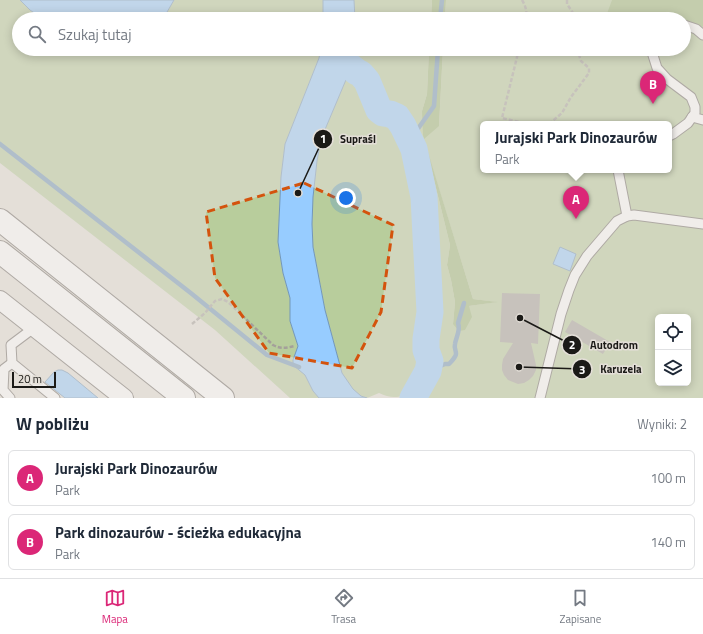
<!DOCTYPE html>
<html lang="pl">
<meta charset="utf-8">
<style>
body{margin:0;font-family:"Titillium Web",sans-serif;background:#f6f6f7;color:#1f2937}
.controls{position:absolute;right:12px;bottom:12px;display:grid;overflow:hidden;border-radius:6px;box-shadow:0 2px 10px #0003}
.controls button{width:36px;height:36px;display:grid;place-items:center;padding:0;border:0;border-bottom:1px solid #e0e1e3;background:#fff;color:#1f2937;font:20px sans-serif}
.scale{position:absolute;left:12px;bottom:10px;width:44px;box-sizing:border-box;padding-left:4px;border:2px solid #1b1a17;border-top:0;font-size:11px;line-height:14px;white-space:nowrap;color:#1b1a17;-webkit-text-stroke:3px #e4dfd8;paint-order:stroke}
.you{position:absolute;left:346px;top:198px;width:14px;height:14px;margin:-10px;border:3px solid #fff;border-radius:50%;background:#1a73e8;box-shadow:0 0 0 6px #1a73e833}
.badge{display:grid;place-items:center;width:26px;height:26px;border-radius:50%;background:#db2777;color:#fff;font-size:13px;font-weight:700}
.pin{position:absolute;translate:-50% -33px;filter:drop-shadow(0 1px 2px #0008)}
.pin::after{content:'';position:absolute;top:21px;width:14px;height:12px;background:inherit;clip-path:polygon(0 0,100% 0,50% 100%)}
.popup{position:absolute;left:480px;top:121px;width:192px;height:52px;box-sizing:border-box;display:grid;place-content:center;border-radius:6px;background:#fff;filter:drop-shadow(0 1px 3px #0005);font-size:13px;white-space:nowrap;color:#747a83}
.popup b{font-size:15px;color:#1f2937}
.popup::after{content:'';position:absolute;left:50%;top:100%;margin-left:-8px;border:8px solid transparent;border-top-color:#fff}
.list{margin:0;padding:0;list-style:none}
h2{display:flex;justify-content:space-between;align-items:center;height:52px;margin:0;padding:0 16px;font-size:17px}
h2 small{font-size:13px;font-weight:400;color:#747a83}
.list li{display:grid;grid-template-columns:26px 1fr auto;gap:12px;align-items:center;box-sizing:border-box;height:56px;margin:0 8px 8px;padding:0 8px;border:1px solid #e0e1e3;border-radius:6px}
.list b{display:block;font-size:15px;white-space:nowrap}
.list p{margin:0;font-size:13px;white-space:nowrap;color:#747a83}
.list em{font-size:13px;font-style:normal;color:#747a83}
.icon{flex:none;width:22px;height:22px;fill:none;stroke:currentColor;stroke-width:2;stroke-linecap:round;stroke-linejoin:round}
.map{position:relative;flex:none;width:703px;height:398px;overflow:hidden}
.search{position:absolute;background:#fff;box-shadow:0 2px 10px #0003;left:12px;right:12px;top:12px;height:44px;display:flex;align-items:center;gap:10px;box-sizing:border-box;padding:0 14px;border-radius:22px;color:#747a83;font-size:15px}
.sheet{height:180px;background:#fff}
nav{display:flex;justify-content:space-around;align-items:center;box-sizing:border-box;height:56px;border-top:1px solid #e0e1e3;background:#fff;font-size:11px;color:#747a83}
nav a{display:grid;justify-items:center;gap:2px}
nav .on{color:#db2777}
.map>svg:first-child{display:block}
.green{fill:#b8cd9c;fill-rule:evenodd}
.forest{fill:#9eb879}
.water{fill:#97ccff;stroke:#7297b9}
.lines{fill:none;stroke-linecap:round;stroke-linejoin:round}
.stream{stroke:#7297b9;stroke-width:4.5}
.river{stroke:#97ccff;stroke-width:27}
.building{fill:#a5a099}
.service-casing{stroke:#6f6a64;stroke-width:11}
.minor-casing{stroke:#6f6a64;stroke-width:20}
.trunk-casing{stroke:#6f6a64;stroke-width:24}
.path{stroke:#a4a09a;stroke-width:2.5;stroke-dasharray:4 2;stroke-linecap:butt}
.service{stroke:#fff;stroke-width:9}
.minor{stroke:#fff;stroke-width:18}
.trunk{stroke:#fff;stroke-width:22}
.marked{fill:none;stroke:#d4530d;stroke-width:3;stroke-dasharray:8 5;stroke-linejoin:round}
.leader{fill:none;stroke:#1b1a17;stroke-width:1.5}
.callout-dot{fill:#1b1a17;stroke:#e4dfd8;stroke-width:1.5}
.mark-label{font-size:12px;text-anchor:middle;font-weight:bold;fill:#fff}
.callout-label{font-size:11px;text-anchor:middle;font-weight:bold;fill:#1b1a17;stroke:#e4dfd8;stroke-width:3;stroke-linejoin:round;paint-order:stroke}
</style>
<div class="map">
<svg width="703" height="398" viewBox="0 0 703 398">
<rect width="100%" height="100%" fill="#e4dfd8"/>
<!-- green -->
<g class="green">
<polygon points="0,0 20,0 30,10 43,19 19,19 19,49 321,49 319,58 285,144 281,177 278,242 283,273 290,298 290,321 298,346 293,360 305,375 313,391 319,398 290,398 215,330 0,163"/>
<polygon points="174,0 323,0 323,19 163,19"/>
<polygon points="354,0 432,0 431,19 354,19"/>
<path d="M446,0H703V398H414L406,395C396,398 389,398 379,393L367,398L361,396L352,389L342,373L325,310L313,247L312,224L313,197L317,161L321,139L348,75L354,69L351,59L352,49H429L427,94L422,111L439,126L443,49H684V19H445ZM483,124H669V170H483ZM426,147L473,299L496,302L469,306L453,324L455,302L451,280L447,265L450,245ZM658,317H688V383H658Z"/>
</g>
<!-- forest -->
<g class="forest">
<polygon points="432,0 446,0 445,19 431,19"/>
<path d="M612,0H703V27C691,22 665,12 653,19H605Z"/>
<polygon points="429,49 443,49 439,126 424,139 473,299 498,302 469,306 472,317 465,330 459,331 453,324 455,302 451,280 447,265 450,245 423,135 422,111 427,94"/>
</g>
<!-- water -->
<g class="water">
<polygon points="20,0 174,0 163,19 43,19 30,10"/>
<polygon points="323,0 354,0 355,19 323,19"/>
<polygon points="321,49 352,49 351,59 354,69 348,75 321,139 317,161 313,197 312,224 313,247 325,310 342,373 353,389 361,396 367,398 319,398 313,391 305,375 293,365 293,360 298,346 290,321 290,298 283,273 278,242 281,177 285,144 319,58"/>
<polygon points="560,247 576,254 570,271 553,264"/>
<path d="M431,366L435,369C432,380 422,387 421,398H401L406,395L410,388L417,381L425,367Z"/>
<polygon points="58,370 62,370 68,373 98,398 65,398 45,382 54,372"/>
</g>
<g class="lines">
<!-- stream -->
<g class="stream">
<polyline points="440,19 442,0"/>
<polyline points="410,140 434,106 438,49"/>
<polyline points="0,144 192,294 267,355 299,367"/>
<path d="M431,370L445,364H449C451,362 456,356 456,354C456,350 454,348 455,344C456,337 461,330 458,323L464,303"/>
</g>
<!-- river -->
<polyline class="river" points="337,52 344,62 357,72 361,74 367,81 379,110 383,113 390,114 397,117 403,126 414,149 424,197 430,312 426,339 426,350 430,361 428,371 413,398"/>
</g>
<!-- building -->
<g class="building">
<polygon points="502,293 540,294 538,344 531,343 536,365 536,370 533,376 529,380 524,383 518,384 508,380 504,375 502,370 502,365 503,359 513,343 500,342"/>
<polygon points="572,320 610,342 603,354 565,332"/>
</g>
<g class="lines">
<defs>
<g id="service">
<polyline points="684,25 696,29 703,35"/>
<polyline points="651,49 657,68 667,79 691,97 695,107 695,113 688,123 673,134 669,136"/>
<polyline points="692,117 703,120"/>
<polyline points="618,170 627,216"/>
<polyline points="35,327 11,345 12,363 55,398"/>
<polyline points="10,398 3,390 4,369 12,363"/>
<polyline points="540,398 561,314 569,290 575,275 587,256 617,221 627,216 634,215 703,224"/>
</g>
<polyline id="minor" points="0,300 124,398"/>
<g id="trunk">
<polyline points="0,220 223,398"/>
<polyline points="0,252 184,398"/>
</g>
</defs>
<!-- service casing -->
<use href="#service" class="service-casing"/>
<!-- minor casing -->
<use href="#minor" class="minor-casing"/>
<!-- trunk casing -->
<use href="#trunk" class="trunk-casing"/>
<!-- path -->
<g class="path">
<path d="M522,0C526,7 527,11 526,19"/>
<polyline points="567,0 567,4 577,19"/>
<polyline points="519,49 502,118 528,124"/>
<polyline points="549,124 562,113 571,97 589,73 589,68 581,61 577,49"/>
<path d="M192,324L205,313L215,301L222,299L228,302L273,345C281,349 286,348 295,346"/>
</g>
<!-- service -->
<use href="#service" class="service"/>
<!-- minor -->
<use href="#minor" class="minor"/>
<!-- trunk -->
<use href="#trunk" class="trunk"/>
</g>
<!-- marked area -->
<path d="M0 0H703V398H0ZM304,183L393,225L381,312L352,368L269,353L215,278L206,212Z" fill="#e4dfd8" fill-opacity=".55" fill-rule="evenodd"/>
<path class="marked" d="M304,183L393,225L381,312L352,368L269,353L215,278L206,212Z"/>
<!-- callouts -->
<path class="leader" d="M298 193L323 139M520 318L572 345M519 367L582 369"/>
<g class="callout-dot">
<circle cx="298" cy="193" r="4"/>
<circle cx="520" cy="318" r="4"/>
<circle cx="519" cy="367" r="4"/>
<circle cx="323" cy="139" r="10"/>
<circle cx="572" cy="345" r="10"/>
<circle cx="582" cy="369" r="10"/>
</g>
<g class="mark-label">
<text x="323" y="143">1</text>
<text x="572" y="349">2</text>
<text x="582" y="374">3</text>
</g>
<g class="callout-label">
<text x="358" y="143">Supraśl</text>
<text x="614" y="349">Autodrom</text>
<text x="621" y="373">Karuzela</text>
</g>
</svg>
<div class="controls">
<button><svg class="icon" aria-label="locate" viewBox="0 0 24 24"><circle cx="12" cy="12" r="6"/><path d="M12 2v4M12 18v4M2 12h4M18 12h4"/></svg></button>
<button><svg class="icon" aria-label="layers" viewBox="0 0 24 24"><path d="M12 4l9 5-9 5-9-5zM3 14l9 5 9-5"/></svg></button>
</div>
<div class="scale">20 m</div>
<div class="you"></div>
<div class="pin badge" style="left:576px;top:219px">A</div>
<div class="popup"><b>Jurajski Park Dinozaurów</b>Park</div>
<div class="pin badge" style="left:653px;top:104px">B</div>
<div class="search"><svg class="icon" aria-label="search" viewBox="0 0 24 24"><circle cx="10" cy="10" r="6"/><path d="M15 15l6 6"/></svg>Szukaj tutaj</div>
</div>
<section class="sheet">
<h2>W pobliżu<small>Wyniki: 2</small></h2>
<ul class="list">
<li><span class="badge">A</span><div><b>Jurajski Park Dinozaurów</b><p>Park</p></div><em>100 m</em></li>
<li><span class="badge">B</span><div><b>Park dinozaurów - ścieżka edukacyjna</b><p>Park</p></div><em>140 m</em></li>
</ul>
</section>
<nav>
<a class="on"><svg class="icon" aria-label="map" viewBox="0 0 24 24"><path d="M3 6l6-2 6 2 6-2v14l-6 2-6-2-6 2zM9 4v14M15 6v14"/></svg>Mapa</a>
<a><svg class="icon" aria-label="directions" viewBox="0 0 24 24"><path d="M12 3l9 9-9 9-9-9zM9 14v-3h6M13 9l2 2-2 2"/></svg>Trasa</a>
<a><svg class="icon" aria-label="saved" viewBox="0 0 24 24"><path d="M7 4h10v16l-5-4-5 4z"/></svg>Zapisane</a>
</nav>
